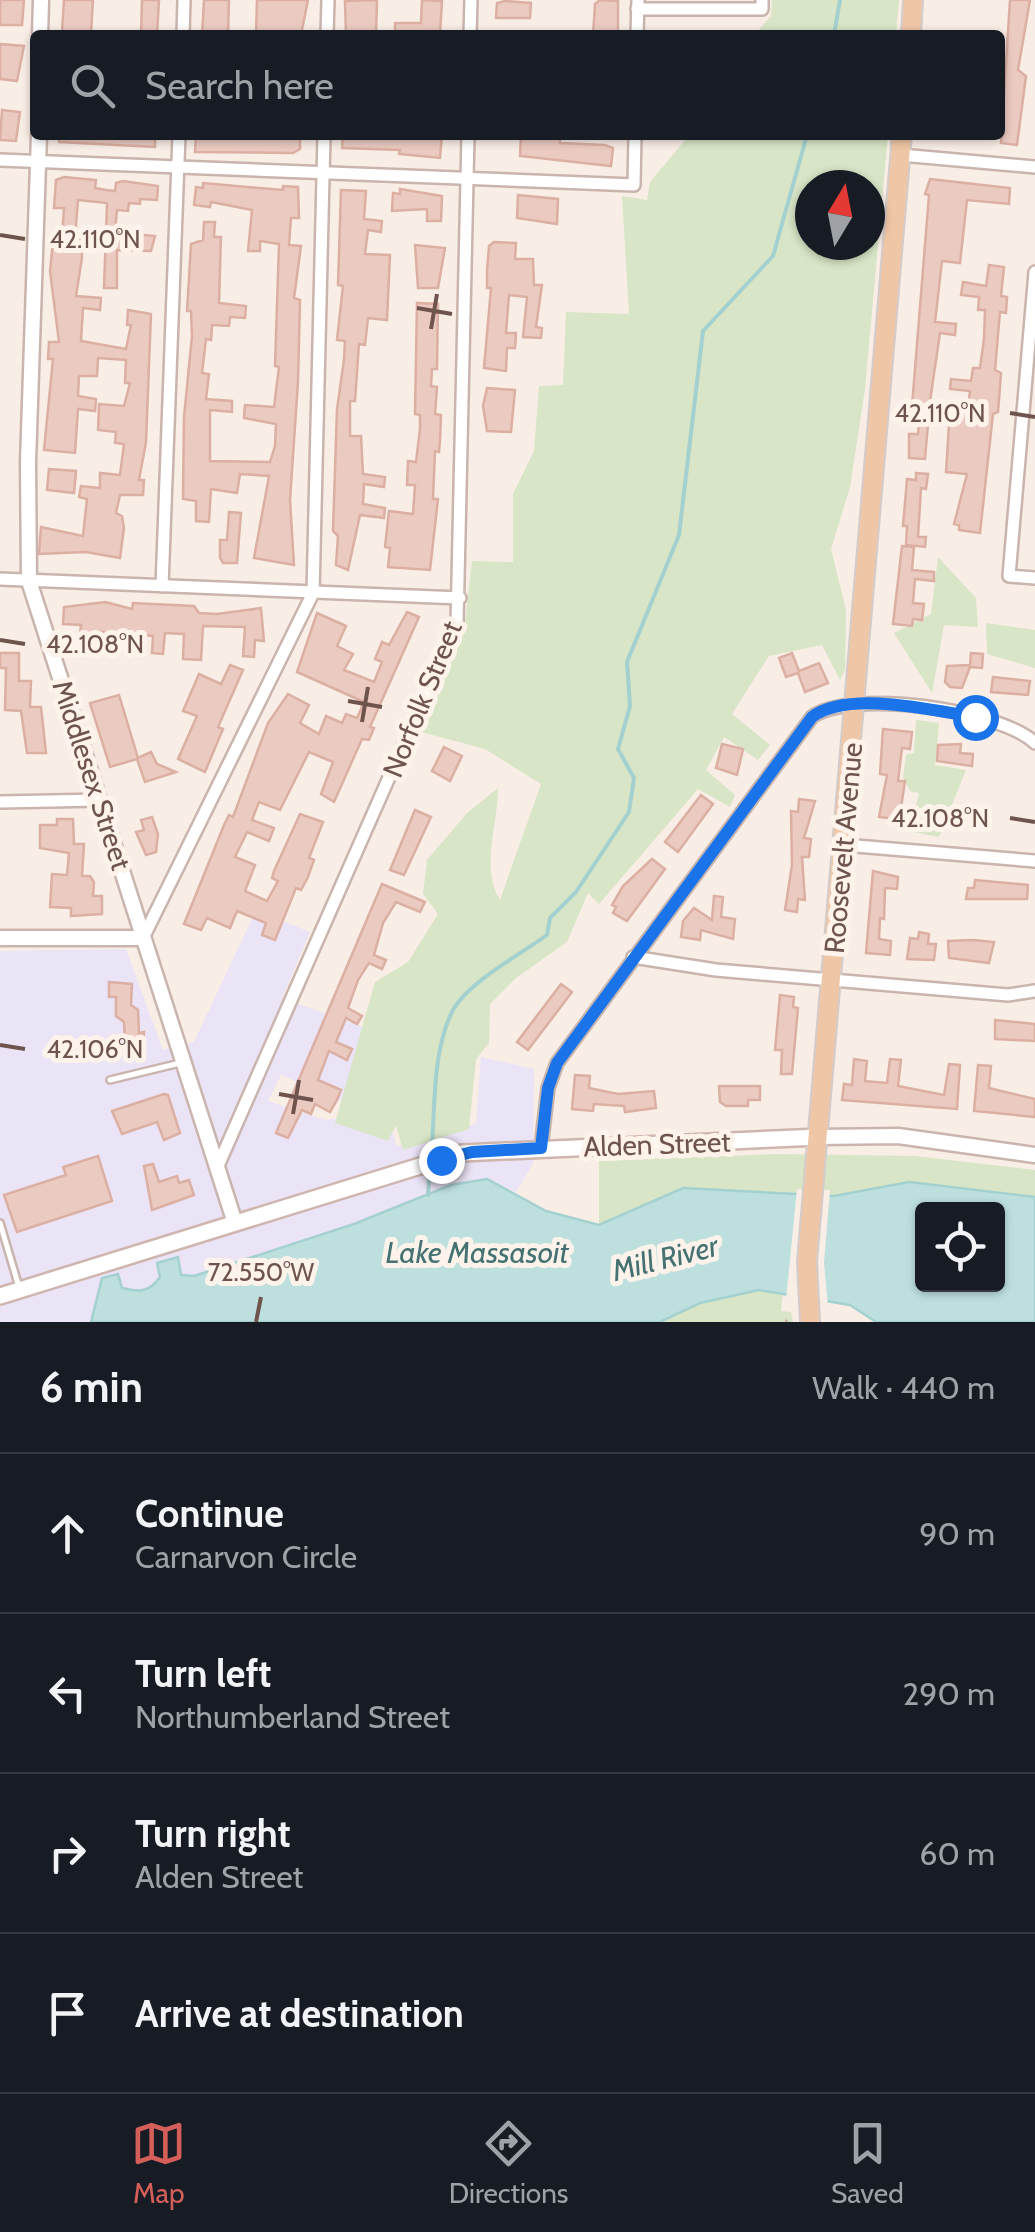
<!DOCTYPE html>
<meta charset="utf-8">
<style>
body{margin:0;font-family:Cabin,sans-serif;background:#242831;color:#f1f3f6}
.controls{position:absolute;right:30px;bottom:30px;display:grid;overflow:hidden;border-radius:10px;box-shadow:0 2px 8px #0004}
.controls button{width:90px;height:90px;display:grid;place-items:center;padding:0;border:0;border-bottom:2px solid #363941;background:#171b24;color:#f1f3f6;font:50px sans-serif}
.compass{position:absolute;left:795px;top:170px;width:90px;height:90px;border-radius:50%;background:#171b24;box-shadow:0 2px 8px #0004;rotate:10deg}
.stop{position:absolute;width:30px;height:30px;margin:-22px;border:8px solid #1a73e8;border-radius:50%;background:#fff}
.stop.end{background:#1a73e8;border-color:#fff;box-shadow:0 2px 10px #0008}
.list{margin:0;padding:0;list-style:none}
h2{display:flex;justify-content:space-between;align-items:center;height:130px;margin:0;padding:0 40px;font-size:42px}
h2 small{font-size:32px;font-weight:400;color:#9ea1a6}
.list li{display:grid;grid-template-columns:65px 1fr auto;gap:30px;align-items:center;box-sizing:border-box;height:160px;padding:0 40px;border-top:2px solid #363941}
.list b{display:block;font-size:38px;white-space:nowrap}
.list p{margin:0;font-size:32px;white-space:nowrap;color:#9ea1a6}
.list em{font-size:32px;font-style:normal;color:#9ea1a6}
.icon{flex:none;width:55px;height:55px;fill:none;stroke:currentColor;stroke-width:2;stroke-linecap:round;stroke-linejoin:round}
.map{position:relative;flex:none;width:1035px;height:1322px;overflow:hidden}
.search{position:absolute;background:#171b24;box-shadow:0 2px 8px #0004;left:30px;right:30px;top:30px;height:110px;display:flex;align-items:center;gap:25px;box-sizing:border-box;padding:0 35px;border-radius:10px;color:#9ea1a6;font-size:38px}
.sheet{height:770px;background:#171b24}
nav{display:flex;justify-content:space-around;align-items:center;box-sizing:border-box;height:140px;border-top:2px solid #363941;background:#171b24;font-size:28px;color:#9ea1a6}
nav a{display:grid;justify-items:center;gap:5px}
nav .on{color:#d45f5a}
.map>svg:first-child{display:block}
.education{fill:#ebe3f6}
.green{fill:#d8e5c6;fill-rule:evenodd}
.water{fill:#bde0df;stroke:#a4d1d0;stroke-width:2.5;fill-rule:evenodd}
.pier{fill:#f9eee6}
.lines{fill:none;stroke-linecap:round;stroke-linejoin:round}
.stream{stroke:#a4d1d0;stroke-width:4}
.building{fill:#ebcac1;stroke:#dcafa3;stroke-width:2.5}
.service-casing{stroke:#c9b5ad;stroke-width:10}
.minor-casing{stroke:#c9b5ad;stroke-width:16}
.tertiary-casing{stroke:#c9b5ad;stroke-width:19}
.secondary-casing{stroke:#ceb6ae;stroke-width:20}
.primary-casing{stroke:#d4ccca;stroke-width:22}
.path{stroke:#d0ada4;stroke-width:2.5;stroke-dasharray:2.5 8;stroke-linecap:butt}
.service{stroke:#fff;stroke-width:5}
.minor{stroke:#fff;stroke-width:11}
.tertiary{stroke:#fff;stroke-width:14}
.secondary{stroke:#fff;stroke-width:15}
.primary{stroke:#f0c7a6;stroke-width:18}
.route{stroke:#1a73e8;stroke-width:12}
.ticks{fill:none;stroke:#6f544e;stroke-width:4}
.labels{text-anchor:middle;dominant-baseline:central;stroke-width:10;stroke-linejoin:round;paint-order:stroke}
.street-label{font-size:28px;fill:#6f544e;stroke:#fdf3eb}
.water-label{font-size:30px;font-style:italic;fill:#447272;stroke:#fdf3eb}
.ticks-label{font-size:25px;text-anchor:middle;fill:#6f544e;stroke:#fdf3eb;stroke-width:10;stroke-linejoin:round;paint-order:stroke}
</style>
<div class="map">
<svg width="1035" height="1322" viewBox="0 0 1035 1322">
<rect width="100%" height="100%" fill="#f9eee6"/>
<!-- education -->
<polygon class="education" points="256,910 310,932 282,998 375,1031 346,1103 281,1075 268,1101 325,1120 385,1112 397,1146 476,1124 481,1057 534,1069 533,1164 516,1192 487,1179 451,1185 354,1224 194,1276 180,1275 177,1257 158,1263 160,1277 152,1288 138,1292 122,1288 91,1322 0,1322 0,951 126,949 163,1050 194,1042"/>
<!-- green -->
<g class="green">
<polygon points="772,0 899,0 896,35 754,35 771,16"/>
<path d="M689,135H888L865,389L850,487L831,549L846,610L845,670L840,680L822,645L769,656L732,714L770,745L758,760L724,737L706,770L735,795L730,807L698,789L599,904L588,893L567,942L516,978L490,1004L489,1043L476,1059L469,1129L403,1150L396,1125L388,1141L335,1123L375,982L408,962L438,914L423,894L427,860L467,813L498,788C498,826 480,867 500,900L541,784L485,749L421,732L465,623L472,561L513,562V494L534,451L539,386L563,385L566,312L629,314L622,196L647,200L650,182ZM810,185H870V245H810Z"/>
<polygon points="938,557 976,598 978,627 944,625 932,693 894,633 931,614"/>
<polygon points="986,623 1035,630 1035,668 987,654"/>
<polygon points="916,720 939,723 935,765 966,770 939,837 909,831 919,793 910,791 903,777 906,755 914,753"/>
<polygon points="774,1154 915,1156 1035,1170 1035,1197 909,1182 834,1196 683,1188 599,1225 599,1161"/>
<polygon points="759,1290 783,1294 781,1311 791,1312 793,1322 660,1322 700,1303"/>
</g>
<!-- water -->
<path class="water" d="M487,1179L546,1211L599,1225L683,1188L834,1196L909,1182L1035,1197V1322H876L850,1305L759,1290L700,1303L660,1322H91L102,1278L118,1274L122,1288C139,1292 149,1293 160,1277L157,1263L178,1257L181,1275L194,1276L354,1224L451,1185ZM922,1210H998V1284H922Z"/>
<!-- pier -->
<polygon class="pier" points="797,1189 830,1190 824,1263 828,1306 786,1300"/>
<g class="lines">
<!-- stream -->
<g class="stream">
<polyline points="834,35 840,0"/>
<path d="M432,1145C435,1103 433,1053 451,1014C463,985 521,954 547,935L550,918L576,892L629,812L634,778L618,749L630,706L627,662L679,535L703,331L773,256L807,135"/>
<polyline points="428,1195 429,1181"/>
</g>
</g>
<!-- building -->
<g class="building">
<polygon points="0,0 24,0 22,25 0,25"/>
<polygon points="64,0 93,0 91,33 62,31"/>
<polygon points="142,0 159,0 157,35 141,35"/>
<polygon points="204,0 229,0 228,35 202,35"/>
<polygon points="257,0 308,0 301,35 256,35"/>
<polygon points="377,0 376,35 346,35 345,1"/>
<polygon points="422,0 442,1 440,35 395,35 395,23 421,23"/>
<polygon points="600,0 618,1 618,35 593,35 595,4"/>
<polygon points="1010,0 1030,0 1018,70 1026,76 1017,145 1001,143"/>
<polygon points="505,1 531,3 530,18 496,18 497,3"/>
<polygon points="0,44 24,46 17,81 0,79"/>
<polygon points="2,110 20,112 16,141 0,140"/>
<polygon points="59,135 155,135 155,147 59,142"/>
<polygon points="196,135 300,135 300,149 293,153 195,152"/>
<polygon points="343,135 442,135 440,158 399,154 400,150 342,148"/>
<polygon points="521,135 560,135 560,143 605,145 613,148 611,166 520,156"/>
<polygon points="64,177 96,180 95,188 106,190 115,191 116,183 123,181 158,186 157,200 140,199 140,204 129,203 128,211 117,210 115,232 155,236 151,251 117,250 117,288 104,288 107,203 78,200 75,238 81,239 82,258 76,296 101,298 100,310 83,308 81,341 126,349 131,325 127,325 128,310 151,314 146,442 139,480 144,480 143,495 120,495 116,513 122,516 124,528 120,558 86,552 39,554 41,527 83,536 87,499 79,497 81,486 100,488 100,473 120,475 124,444 115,443 116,432 98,430 99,404 124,406 130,383 125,383 126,360 98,358 97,376 79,376 78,396 96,399 95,411 78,409 75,453 44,450 53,359 48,359 49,342 59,342 50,271 53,242 56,236 62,236 64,208 54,208 56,180"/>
<polygon points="930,179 1010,188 1009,204 967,200 960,263 942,261 935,322 956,324 955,335 940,333 929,408 912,406 929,195 925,194"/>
<polygon points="203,183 283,190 283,186 298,187 299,218 291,218 289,245 301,246 294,298 300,300 298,382 290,500 294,565 254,558 269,476 240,474 237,493 211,489 209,522 196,521 196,501 183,499 184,417 192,336 191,311 187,311 191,244 203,240 204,222 215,222 214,237 221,237 219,303 246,306 245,318 230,317 229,326 212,325 211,340 206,339 202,373 209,374 206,399 232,401 232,412 210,410 210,461 270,462 275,446 276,424 244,418 245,405 274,407 279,367 275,366 279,244 260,241 260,251 248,251 252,210 211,202 210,207 194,205 196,187 203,188"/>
<polygon points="400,189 442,196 441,221 427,221 427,209 392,211 393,193 400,194"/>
<polygon points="341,190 366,191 364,219 382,221 381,232 368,230 365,254 390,255 387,320 368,318 365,345 359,344 355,401 350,401 350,436 361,436 363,474 385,477 384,487 364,484 363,504 385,508 384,518 360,515 348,570 336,565 338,536 333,531 337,409 344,360 345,341 337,340 343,286 338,285"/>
<polygon points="518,195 558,199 557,224 517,218"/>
<polygon points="494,242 516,243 515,259 533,259 534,285 542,285 536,327 542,328 541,338 523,337 527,297 509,295 506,333 516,333 515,348 507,348 506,371 484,368 491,288 487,288 487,271 489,246"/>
<polygon points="415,245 445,248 438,288 418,288"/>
<polygon points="989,265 1004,267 1001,296 1007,297 1006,313 1000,312 995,370 1001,373 999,400 998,412 993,414 980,533 959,530 959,525 954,524 967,474 946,472 950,408 968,409 970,391 950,389 951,379 971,381 973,368 980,368 984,339 985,310 978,310 979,297 961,295 963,282 986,286"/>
<polygon points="417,303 438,304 437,369 432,369 431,386 437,387 435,414 441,415 440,440 439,452 435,451 433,499 438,499 430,570 388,567 390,548 385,547 389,511 413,514 415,485 407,485 408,461 416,462 420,429 420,415 415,414"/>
<polygon points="487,388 515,390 511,432 487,431 483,406"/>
<polygon points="919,423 928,424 925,459 909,458 909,434 918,434"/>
<polygon points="49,469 76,471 74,493 47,490"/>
<polygon points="916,473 928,474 926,489 921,488 918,537 926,537 925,547 906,545 907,526 903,526 907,479 916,480"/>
<polygon points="229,512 241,513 237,563 223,563 220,558 220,540 227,540"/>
<polygon points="902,546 914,547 912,570 934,572 934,581 915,579 913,603 924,604 922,620 913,619 912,626 893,624"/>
<polygon points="105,602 132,609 133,603 194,606 199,613 217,614 261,608 264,641 255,640 254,657 243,656 245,627 203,626 201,660 183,659 184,634 165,633 163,654 152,653 153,636 92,631 91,644 79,643 81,625 63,624 64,607"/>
<polygon points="407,612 419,617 370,727 374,728 369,740 362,739 334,802 321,794 333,762 309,752 280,810 259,802 252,820 274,828 269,841 247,832 235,857 255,865 245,891 267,901 278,881 272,878 274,871 300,814 323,822 309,858 314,860 308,877 301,890 296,888 275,940 262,935 266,923 237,911 230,928 207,918 201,930 184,924 224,825 229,815 233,817 268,723 288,694 309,705 300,723 319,734 326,716 342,723 346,714 357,718 364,702 297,672 317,613 346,626 337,646 353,654 344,670 374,682 382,662 375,659 382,642 389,645"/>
<polygon points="0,653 19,653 19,681 31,681 30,707 41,707 46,753 27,753 21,711 5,710 6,668 0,668"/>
<polygon points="792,653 799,671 819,663 828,683 805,692 798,673 786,677 779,658"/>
<polygon points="971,653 983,654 982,668 970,667 962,688 950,687 945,682 947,666 970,665"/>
<polygon points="230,665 243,670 218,727 223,729 205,772 178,759 197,716 183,711 199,674 221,684"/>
<polygon points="993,677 1030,681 1028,695 991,692"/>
<polygon points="119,695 138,758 151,752 157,764 176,772 145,782 137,759 110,767 90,703"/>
<polygon points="883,729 912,732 910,749 902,748 898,781 905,781 901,808 907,809 905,820 879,817 887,775 880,774"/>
<polygon points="722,744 743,749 737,775 716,768"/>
<polygon points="961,744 960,753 973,754 972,766 937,761 938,745"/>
<polygon points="444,747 462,756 450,781 432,771"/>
<polygon points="701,795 713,804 678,852 665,842"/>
<polygon points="799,799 815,801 804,838 811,839 809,857 802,857 805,900 798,899 797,912 785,910 792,865 791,811 798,812"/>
<polygon points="415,810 431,817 404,875 390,870"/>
<polygon points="152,817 158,834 156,852 146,855 136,832 144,830 141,820"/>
<polygon points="57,819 73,819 74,844 84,844 82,876 90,876 94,882 93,896 102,896 102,914 71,916 71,908 50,907 52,874 67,875 69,853 40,848 40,825 57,825"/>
<polygon points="652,859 665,869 627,921 613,913 616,907 612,905 623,886"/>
<polygon points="873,871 898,877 897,889 885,888 884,919 880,918 879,939 891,941 890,955 866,953"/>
<polygon points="975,880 1028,885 1027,899 966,899 968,888 974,888"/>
<polygon points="382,884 425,902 420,912 396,902 383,923 374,955 386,960 382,969 369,963 358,980 348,1008 362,1016 357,1024 346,1018 336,1042 352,1049 347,1060 329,1051 318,1080 341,1090 337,1100 330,1112 315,1104 311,1114 302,1110 288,1138 276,1133"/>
<polygon points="714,896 723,897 721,917 735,919 733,939 701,930 700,940 681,937 683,921 694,908 712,920"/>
<polygon points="919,932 929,934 928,944 936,944 934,960 907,959 910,938 918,939"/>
<polygon points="973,940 994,942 989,963 949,958 948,941"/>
<polygon points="109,982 132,984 131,1005 138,1010 139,1033 144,1032 143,1054 134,1055 125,1043 124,1022 116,1016 116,997 109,997"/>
<polygon points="561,984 572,992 528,1050 517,1042"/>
<polygon points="780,995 794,997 793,1007 798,1008 792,1074 781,1074 782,1050 775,1050"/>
<polygon points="995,1020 1035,1024 1035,1041 995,1039"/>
<polygon points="854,1059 867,1061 865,1081 887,1083 890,1059 901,1060 898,1086 944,1095 949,1064 960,1065 957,1109 842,1100 844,1084 852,1085"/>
<polygon points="978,1065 991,1066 989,1088 1035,1099 1035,1117 974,1111"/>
<polygon points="575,1075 590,1076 589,1088 618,1094 654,1091 656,1108 625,1112 624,1106 594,1104 593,1111 572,1109"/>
<polygon points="719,1086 760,1086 760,1100 748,1100 748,1106 726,1106 720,1102"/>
<polygon points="164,1094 168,1095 180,1133 164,1140 157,1122 122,1134 112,1111"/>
<polygon points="98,1156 112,1201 17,1232 4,1195 66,1175 63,1167"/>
<polygon points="153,1164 159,1182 177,1176 179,1183 189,1180 194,1195 152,1210 144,1166"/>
</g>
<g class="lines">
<defs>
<g id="service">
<polyline points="110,1080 180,1063"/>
<polyline points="0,1223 19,1287"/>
</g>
<g id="minor">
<polyline points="637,9 762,9 762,0"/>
<polyline points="183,35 184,0"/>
<polyline points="327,35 328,0"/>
<polyline points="470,35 471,0"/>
<polyline points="637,35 638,0"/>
<polyline points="901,155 1035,167"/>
<polyline points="0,160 634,185 635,135"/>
<polyline points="1035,272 1009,576 1035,578"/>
<polyline points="0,579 460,598"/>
<polyline points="162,586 179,135"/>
<polyline points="0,802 100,800"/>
<polyline points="844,845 1035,861"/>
<polyline points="143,938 313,593 324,135"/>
<polyline points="633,957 716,970 1008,995 1035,991"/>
<path d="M541,1148L548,1088L557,1063L812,717C851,688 1001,710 1035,743"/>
<polyline points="217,1168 457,623 468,135"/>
</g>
<g id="tertiary">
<polyline points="40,35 41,0"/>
<polyline points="39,135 28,462 29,581 235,1223"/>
<polyline points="0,938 143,938"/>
<polyline points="819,1137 898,1136 1035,1155"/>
</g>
<polyline id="secondary" points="0,1296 462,1153 819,1137"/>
<g id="primary">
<polyline points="911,35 913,0"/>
<polyline points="810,1322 807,1262 902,135"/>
</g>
</defs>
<!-- service casing -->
<use href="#service" class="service-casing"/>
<!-- minor casing -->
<use href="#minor" class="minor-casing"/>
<!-- tertiary casing -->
<use href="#tertiary" class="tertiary-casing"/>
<!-- secondary casing -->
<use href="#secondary" class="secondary-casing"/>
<!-- primary casing -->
<use href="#primary" class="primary-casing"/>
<!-- path -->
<polyline class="path" points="786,1322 789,1313"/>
<!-- service -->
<use href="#service" class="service"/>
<!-- minor -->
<use href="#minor" class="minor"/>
<!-- tertiary -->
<use href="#tertiary" class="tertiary"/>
<!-- secondary -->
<use href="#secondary" class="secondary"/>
<!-- primary -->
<use href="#primary" class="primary"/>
</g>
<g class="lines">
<!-- route -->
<path class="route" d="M441,1160L472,1152L541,1148L548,1088L557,1063L812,717C848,690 931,710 975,717"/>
</g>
<!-- ticks -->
<path class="ticks" d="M0,235L25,239M417,308L452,314M431,329L437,294M1010,413L1035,417M0,640L25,644M348,701L382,707M362,722L368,687M1010,818L1035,822M0,1045L25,1049M279,1094L313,1100M293,1114L299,1080M256,1322L261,1297"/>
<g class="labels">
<!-- street labels -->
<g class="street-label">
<text transform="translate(422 699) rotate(-68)">Norfolk Street</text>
<text transform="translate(92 775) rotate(72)">Middlesex Street</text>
<text transform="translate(843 848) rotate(-85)">Roosevelt Avenue</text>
<text transform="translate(657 1144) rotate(-2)">Alden Street</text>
</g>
<!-- water labels -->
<g class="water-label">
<text x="477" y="1252">Lake Massasoit</text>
<text transform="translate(665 1258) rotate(-14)">Mill River</text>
</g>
</g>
<g class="ticks-label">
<text x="95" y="248">42.110°N</text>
<text x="940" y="422">42.110°N</text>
<text x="95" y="653">42.108°N</text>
<text x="940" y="827">42.108°N</text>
<text x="95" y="1058">42.106°N</text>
<text x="261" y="1281">72.550°W</text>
</g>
</svg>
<div class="controls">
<button><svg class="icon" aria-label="locate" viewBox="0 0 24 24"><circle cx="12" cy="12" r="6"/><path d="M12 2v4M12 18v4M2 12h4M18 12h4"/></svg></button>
</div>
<svg class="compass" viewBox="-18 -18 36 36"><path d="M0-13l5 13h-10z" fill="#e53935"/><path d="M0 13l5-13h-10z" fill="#9ea1a6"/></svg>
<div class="stop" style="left:975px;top:717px"></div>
<div class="stop end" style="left:441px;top:1160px"></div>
<div class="search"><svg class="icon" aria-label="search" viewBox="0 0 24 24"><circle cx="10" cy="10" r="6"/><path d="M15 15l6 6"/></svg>Search here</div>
</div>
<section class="sheet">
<h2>6 min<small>Walk · 440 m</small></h2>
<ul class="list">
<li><svg class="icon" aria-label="ahead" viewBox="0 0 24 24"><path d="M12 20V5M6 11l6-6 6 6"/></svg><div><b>Continue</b><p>Carnarvon Circle</p></div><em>90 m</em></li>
<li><svg class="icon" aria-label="left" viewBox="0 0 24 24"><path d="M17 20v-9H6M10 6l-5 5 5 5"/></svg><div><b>Turn left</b><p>Northumberland Street</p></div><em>290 m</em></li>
<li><svg class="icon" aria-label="right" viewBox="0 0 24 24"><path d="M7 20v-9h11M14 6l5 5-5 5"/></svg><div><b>Turn right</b><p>Alden Street</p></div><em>60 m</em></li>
<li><svg class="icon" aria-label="arrive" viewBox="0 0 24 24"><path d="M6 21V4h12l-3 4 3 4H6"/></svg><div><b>Arrive at destination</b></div></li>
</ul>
</section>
<nav>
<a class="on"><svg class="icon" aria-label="map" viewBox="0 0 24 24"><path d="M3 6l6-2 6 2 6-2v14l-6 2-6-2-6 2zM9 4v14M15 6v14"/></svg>Map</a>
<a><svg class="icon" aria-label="directions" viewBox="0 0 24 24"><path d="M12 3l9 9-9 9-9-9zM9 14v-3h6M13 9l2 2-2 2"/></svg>Directions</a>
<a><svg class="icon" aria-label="saved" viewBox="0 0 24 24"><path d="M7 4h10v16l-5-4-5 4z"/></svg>Saved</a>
</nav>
